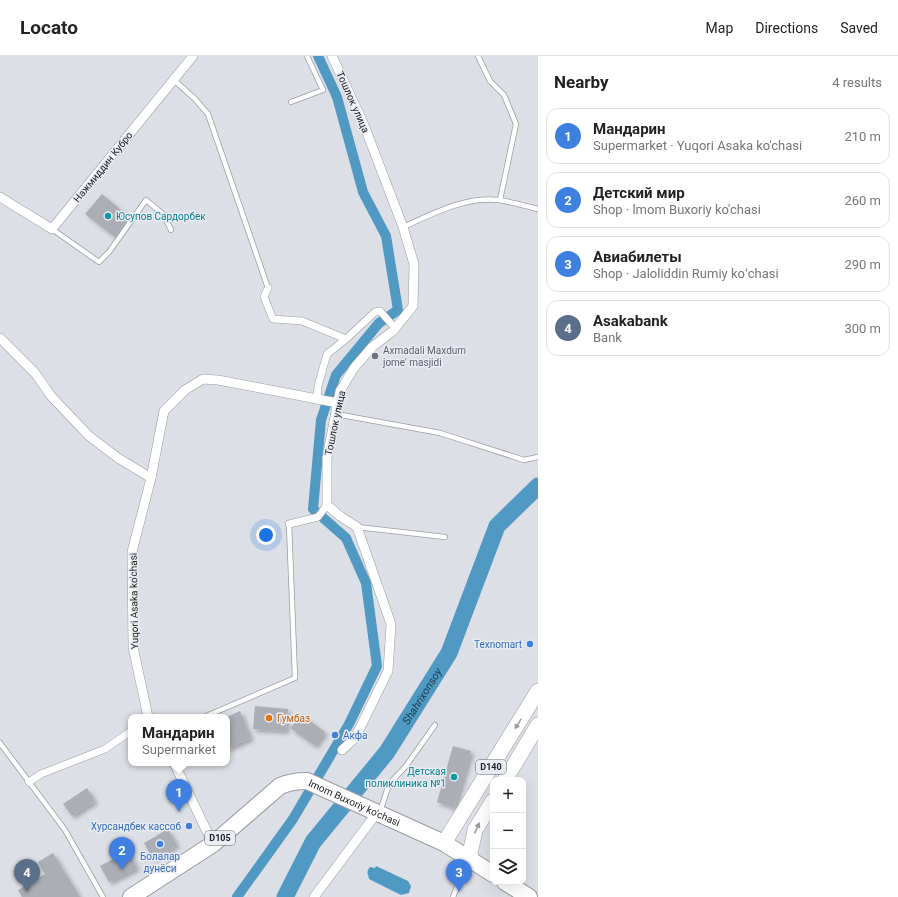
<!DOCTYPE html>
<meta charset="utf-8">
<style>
body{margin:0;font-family:Roboto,sans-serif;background:#f2f2f2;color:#222}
.controls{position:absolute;right:12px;bottom:12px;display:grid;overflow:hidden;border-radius:8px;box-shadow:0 4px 16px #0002}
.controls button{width:36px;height:36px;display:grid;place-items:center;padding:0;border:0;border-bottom:1px solid #e0e0e0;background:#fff;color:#222;font:20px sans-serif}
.you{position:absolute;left:266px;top:479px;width:14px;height:14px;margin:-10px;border:3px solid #fff;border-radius:50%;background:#1a73e8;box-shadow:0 0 0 6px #1a73e833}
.badge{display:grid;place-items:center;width:26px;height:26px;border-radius:50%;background:#db2777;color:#fff;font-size:13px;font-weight:700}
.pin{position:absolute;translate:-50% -33px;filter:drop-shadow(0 1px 2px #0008)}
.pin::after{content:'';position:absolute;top:21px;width:14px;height:12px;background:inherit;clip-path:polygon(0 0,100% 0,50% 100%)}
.popup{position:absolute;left:128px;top:658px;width:102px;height:52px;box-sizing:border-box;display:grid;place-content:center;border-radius:8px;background:#fff;filter:drop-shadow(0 1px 3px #0005);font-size:13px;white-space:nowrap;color:#767676}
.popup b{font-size:15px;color:#222}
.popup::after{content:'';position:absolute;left:50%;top:100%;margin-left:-8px;border:8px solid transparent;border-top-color:#fff}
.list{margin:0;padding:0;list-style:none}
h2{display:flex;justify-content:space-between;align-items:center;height:52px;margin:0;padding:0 16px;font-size:17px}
h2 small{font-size:13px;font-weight:400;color:#767676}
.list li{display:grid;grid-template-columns:26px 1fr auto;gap:12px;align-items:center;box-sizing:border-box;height:56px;margin:0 8px 8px;padding:0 8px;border:1px solid #e0e0e0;border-radius:12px}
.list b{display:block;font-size:15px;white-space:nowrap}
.list p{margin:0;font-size:13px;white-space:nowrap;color:#767676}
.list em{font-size:13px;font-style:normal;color:#767676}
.icon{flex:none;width:22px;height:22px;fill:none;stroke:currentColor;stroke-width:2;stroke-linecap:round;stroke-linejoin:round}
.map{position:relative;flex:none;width:538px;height:841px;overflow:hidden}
header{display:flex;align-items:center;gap:24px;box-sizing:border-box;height:56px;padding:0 20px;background:#fff;border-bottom:1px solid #e0e0e0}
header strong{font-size:19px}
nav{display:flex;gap:22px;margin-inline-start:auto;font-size:14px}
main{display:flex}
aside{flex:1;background:#fff}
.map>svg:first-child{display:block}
.water{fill:#4f99c3}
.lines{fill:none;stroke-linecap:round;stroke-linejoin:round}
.canal{stroke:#4f99c3;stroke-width:10}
.river{stroke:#4f99c3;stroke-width:17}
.building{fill:#abaeb4;filter:url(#shadow)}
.service-casing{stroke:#9a9ca2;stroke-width:6}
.pedestrian-casing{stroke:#9a9ca2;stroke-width:8}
.minor-casing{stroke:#9a9ca2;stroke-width:10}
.primary-casing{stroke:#9a9ca2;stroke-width:16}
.trunk-casing{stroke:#9a9ca2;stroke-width:18}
.service{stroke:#fff;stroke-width:4.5}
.pedestrian{stroke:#fff;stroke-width:7}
.minor{stroke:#fff;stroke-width:9}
.primary{stroke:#fff;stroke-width:15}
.trunk{stroke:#fff;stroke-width:16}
.oneway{fill:#9c9c9d}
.culture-dot{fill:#0f9aa8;stroke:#e9ecf2;stroke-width:1.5}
.worship-dot{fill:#6b7280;stroke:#e9ecf2;stroke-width:1.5}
.shop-dot{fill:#3f7fe0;stroke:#e9ecf2;stroke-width:1.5}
.food-dot{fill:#e8710a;stroke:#e9ecf2;stroke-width:1.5}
.labels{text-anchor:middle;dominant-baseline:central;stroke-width:3;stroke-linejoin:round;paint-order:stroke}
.shield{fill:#e9ecf2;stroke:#5e5f62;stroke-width:1}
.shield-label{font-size:9px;font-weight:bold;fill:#222325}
.street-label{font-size:10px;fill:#222325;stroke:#e9ecf2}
.culture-label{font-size:10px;fill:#0d838f;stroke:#e9ecf2;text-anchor:start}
.worship-label{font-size:10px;fill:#5b616d;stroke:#e9ecf2;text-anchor:start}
.shop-label{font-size:10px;fill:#366cbe;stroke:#e9ecf2;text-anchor:end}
.food-label{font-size:10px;fill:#c56008;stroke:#e9ecf2;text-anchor:start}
.water-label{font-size:11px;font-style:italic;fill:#193b4d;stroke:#e9ecf2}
</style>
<header>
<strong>Locato</strong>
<nav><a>Map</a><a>Directions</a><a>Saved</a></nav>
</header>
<main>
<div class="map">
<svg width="538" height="841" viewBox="0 0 538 841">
<defs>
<filter id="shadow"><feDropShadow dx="3" dy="3" stdDeviation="2" flood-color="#0004"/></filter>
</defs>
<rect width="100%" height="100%" fill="#dcdfe5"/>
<!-- water -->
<path class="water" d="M376,810L408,825L411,830L409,837L401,839L369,823C369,819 365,817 370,811L375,812Z"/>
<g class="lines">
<!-- canal -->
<polyline class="canal" points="237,841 293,763 349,668 377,610 366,527 346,482 313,453 321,364 336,319 379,267 398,254 386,180 363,136 337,41 318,0"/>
<!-- river -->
<path class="river" id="s1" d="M285,841L313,786L387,696L449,597L497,470L538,430"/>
</g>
<!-- building -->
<g class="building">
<polygon points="102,138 129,161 115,181 85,158"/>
<polygon points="255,650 288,653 286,675 253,673"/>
<polygon points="240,655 251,682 227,693 227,661"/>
<polygon points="301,658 325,676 315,690 290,672"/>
<polygon points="453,690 471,695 454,752 437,746"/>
<polygon points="87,732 95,745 72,760 63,748"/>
<polygon points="168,773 177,789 153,803 144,787"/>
<polygon points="128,795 137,812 109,826 100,810"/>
<polygon points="53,797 80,841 22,841 18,834 45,818 38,806"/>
</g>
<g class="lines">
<defs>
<g id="service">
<polyline points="478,0 490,25 504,39 516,68 500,144"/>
<polyline points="174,24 195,43 208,58 268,232"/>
<polyline points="291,46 323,34 307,0"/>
<path d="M403,171C433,158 465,140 499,144C512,146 525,150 538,153"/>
<polyline points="52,173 99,206 109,196 146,144 164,159 171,174"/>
<polyline points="336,358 440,377 524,404 538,401"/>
<polyline points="357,471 445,481"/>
<polyline points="204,661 295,622 289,468"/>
<polyline points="0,687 65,774 103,841"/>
<polyline points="380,756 389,728 406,710 435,669"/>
<polyline points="453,841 467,806"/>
</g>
<g id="pedestrian">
<polyline points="268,232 264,241 273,263 302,265 346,283 327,298 318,330 317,344"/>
<polyline points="346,283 375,256 380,255 395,272"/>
<polyline points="289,468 318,461 327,449"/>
<polyline points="29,726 41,718 105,693 131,675"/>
</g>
<g id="minor">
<polyline points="332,0 364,69 403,171 414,208 413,250 393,275 372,291 354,312 340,335 327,402 327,449 340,460 357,471 391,568 388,615 355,682 342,694"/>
<polyline points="0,141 52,173 193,0"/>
<polyline points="0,282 35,317 51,340 89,380 118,402 151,422 132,496 133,591 148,661"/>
<polyline points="151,422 164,355 185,334 203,323 218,324 338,347"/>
<polyline points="174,707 213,788"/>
<polyline points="314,841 376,758"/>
</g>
<g id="primary">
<polyline points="505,724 538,669"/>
<polyline points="444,787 538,635"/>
<polyline points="469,803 475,774 493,745"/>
</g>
<g id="trunk">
<polyline points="505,826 529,841"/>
<path id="s2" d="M131,841L213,788L280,730C289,726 297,725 307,725L444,787L493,818"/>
</g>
</defs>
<!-- service casing -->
<use href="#service" class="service-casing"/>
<!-- pedestrian casing -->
<use href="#pedestrian" class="pedestrian-casing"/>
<!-- minor casing -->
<use href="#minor" class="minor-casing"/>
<!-- primary casing -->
<use href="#primary" class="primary-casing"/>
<!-- trunk casing -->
<use href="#trunk" class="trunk-casing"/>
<!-- service -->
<use href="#service" class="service"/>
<!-- pedestrian -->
<use href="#pedestrian" class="pedestrian"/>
<!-- minor -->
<use href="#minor" class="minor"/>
<!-- primary -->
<use href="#primary" class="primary"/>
<!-- trunk -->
<use href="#trunk" class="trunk"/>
</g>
<!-- one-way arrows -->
<defs><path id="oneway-solid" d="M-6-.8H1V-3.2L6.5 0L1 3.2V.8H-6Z"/></defs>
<g class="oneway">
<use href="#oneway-solid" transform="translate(518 668) rotate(122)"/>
<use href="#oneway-solid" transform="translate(477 772) rotate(-65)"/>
</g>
<!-- markers -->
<g class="culture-dot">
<circle cx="108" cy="160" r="4"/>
<circle cx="454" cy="721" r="4"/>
</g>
<circle class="worship-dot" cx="375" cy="300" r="4"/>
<g class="shop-dot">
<circle cx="530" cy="588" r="4"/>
<circle cx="335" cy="679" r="4"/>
<circle cx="189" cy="770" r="4"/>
<circle cx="160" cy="788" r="4"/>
</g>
<circle class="food-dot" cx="269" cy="662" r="4"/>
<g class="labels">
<!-- shield labels -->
<g class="shield">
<rect x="476" y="704" width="30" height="14" rx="3"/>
<rect x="205" y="775" width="30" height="14" rx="3"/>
</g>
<g class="shield-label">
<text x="491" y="711">D140</text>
<text x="220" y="782">D105</text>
</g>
<!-- street labels -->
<g class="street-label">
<text transform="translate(353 46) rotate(66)">Тошлок улица</text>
<text transform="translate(103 111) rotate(-51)">Нажмиддин Кубро</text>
<text transform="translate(335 367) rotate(-78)">Тошлок улица</text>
<text transform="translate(134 545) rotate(-91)">Yuqori Asaka ko'chasi</text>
<text stroke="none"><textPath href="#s2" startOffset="266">lmom Buxoriy ko'chasi</textPath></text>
</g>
<!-- culture labels -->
<g class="culture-label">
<text x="116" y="160">Юсупов Сардорбек</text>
<text x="446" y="715" text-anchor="end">Детская<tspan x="446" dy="12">поликлиника №1</tspan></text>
</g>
<!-- worship labels -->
<g class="worship-label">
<text x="383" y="294">Axmadali Maxdum<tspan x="383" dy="12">jome' masjidi</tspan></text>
</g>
<!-- shop labels -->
<g class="shop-label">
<text x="522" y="588">Texnomart</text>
<text x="343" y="679" text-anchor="start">Акфа</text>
<text x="181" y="770">Хурсандбек кассоб</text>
<text x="160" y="800" text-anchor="middle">Болалар<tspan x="160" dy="12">дунёси</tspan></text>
</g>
<!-- food labels -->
<g class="food-label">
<text x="277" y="662">Гумбаз</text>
</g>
<!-- water labels -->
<g class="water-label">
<text stroke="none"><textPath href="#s1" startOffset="244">Shahrixonsoy</textPath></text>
</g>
</g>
</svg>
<div class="controls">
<button>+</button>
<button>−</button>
<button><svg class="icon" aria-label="layers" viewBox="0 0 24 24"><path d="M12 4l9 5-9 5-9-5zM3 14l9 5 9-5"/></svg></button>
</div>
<div class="you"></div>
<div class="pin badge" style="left:179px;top:756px;background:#3f7fe0">1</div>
<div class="popup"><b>Мандарин</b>Supermarket</div>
<div class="pin badge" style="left:122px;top:814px;background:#3f7fe0">2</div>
<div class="pin badge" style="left:459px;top:836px;background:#3f7fe0">3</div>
<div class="pin badge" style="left:27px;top:836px;background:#5c6f8a">4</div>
</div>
<aside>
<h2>Nearby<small>4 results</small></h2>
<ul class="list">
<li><span class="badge" style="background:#3f7fe0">1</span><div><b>Мандарин</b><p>Supermarket · Yuqori Asaka ko'chasi</p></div><em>210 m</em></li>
<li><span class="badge" style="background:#3f7fe0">2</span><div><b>Детский миp</b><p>Shop · lmom Buxoriy ko'chasi</p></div><em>260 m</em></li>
<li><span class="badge" style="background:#3f7fe0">3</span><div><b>Авиабилеты</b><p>Shop · Jaloliddin Rumiy koʻchasi</p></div><em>290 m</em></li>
<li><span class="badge" style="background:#5c6f8a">4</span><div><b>Asakabank</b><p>Bank</p></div><em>300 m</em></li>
</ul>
</aside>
</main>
